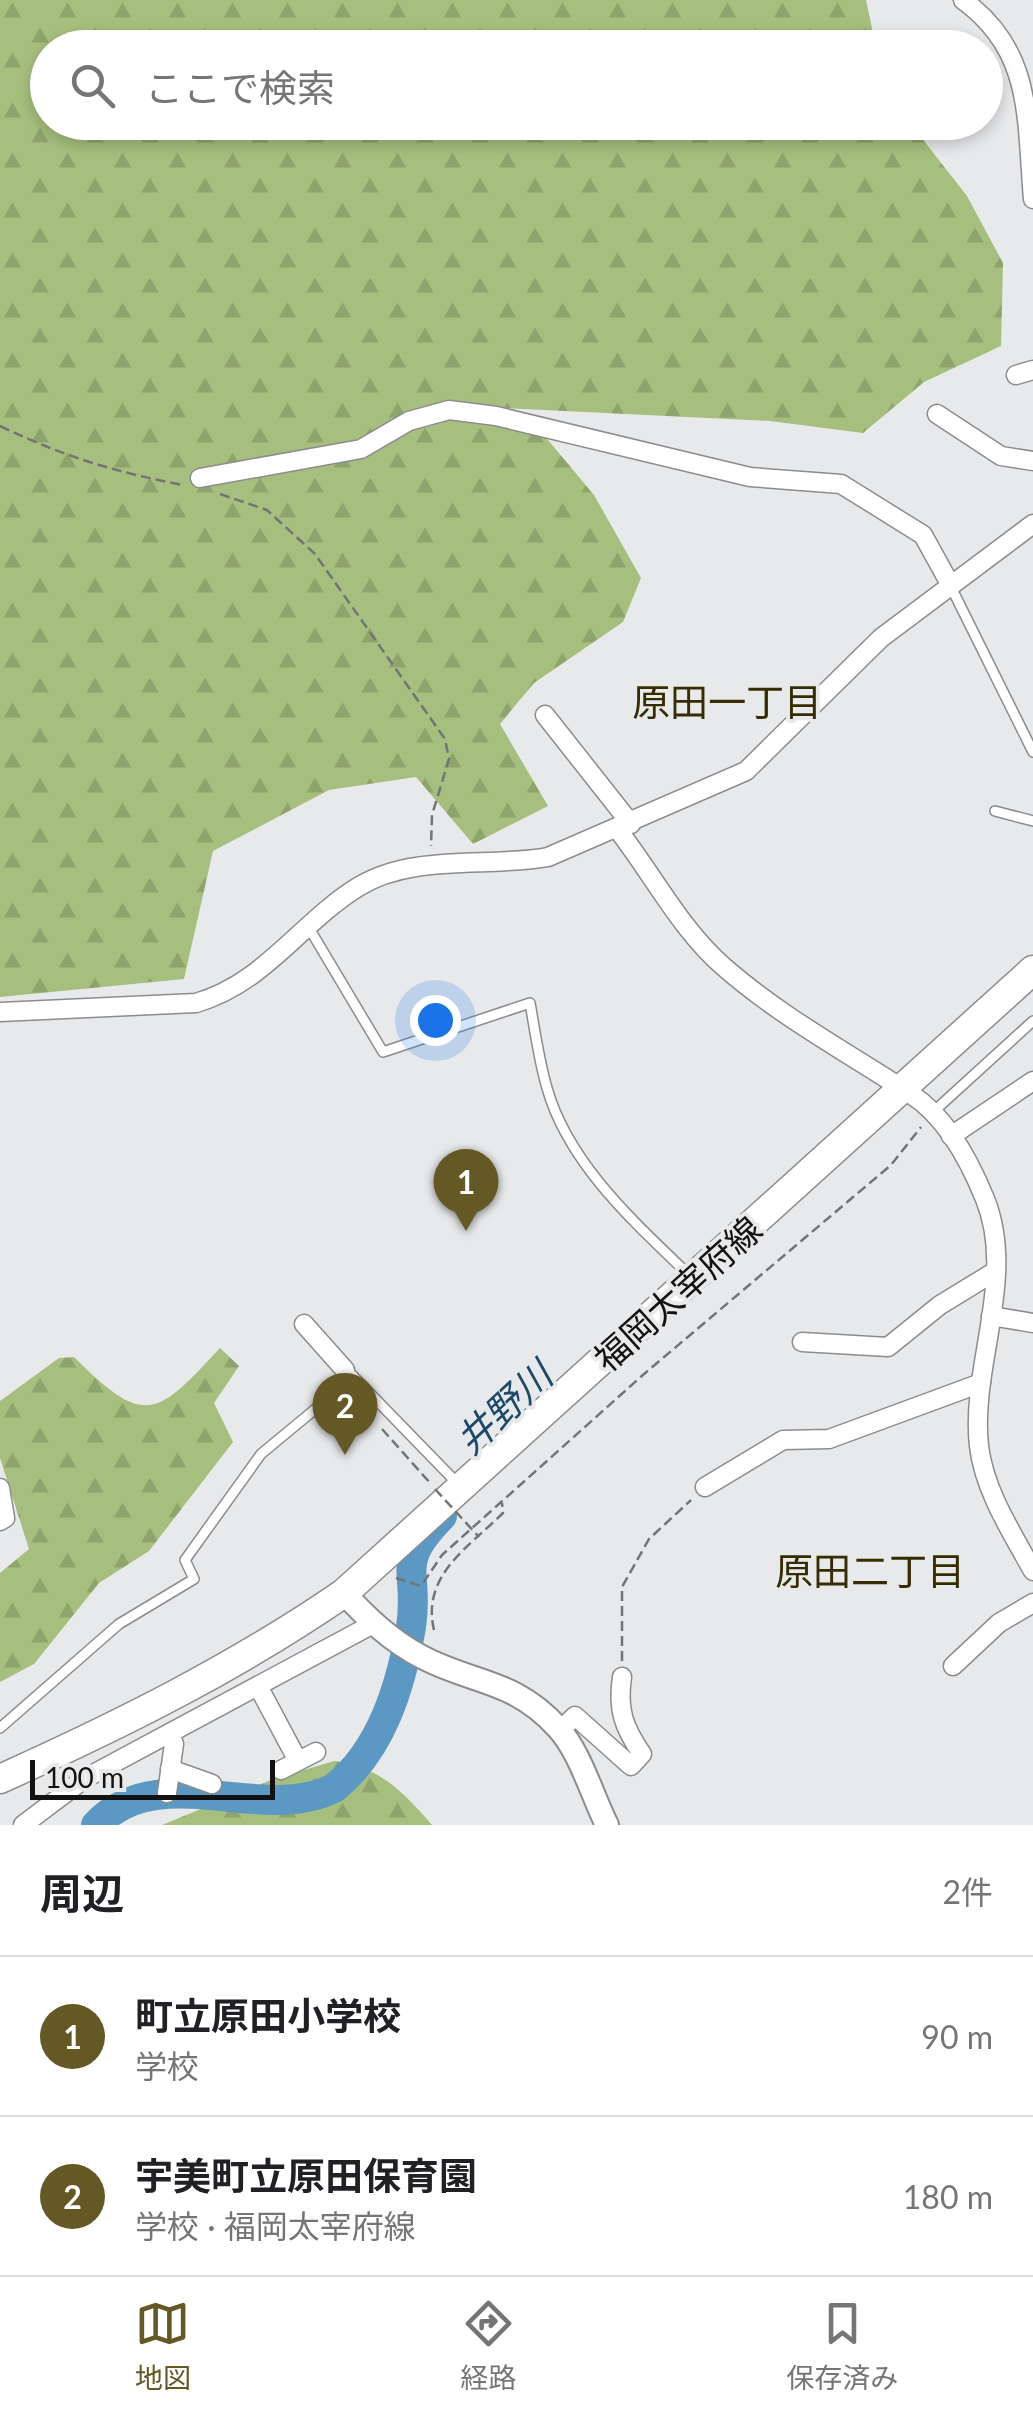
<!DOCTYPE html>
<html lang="ja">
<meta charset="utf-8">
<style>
body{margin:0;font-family:Lato,"Noto Sans JP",sans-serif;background:#f2f2f2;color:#202124}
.scale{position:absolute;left:30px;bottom:25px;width:245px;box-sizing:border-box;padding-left:10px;border:5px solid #121213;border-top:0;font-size:28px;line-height:35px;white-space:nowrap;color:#121213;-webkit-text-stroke:8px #e8e9eb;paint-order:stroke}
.you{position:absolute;left:435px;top:1020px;width:35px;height:35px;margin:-25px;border:8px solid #fff;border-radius:50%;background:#1a73e8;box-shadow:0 0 0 15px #1a73e833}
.badge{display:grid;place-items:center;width:65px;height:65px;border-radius:50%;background:#645925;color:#fff;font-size:32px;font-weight:700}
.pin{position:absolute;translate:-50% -82px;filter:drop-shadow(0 2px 5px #0008)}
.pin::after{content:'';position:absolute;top:52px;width:35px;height:30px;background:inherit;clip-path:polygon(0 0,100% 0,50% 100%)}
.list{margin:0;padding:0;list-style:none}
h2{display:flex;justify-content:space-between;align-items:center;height:130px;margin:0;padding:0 40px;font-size:42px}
h2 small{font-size:32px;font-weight:400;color:#757577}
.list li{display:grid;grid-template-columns:65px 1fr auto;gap:30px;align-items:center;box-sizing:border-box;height:160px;padding:0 40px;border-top:2px solid #e0e0e0}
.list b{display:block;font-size:38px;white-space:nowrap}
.list p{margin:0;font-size:32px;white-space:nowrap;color:#757577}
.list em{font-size:32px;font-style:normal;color:#757577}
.icon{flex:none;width:55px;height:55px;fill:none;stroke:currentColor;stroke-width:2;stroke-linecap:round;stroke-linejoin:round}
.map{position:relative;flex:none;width:1033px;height:1825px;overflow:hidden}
.search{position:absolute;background:#fff;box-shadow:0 5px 15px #0003;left:30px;right:30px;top:30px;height:110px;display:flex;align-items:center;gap:25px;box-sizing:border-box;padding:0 35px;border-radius:55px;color:#757577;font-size:38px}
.sheet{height:450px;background:#fff}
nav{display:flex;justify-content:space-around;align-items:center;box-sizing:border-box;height:140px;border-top:2px solid #e0e0e0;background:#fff;font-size:28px;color:#757577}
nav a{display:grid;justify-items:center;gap:5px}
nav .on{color:#645925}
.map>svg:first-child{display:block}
.forest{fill:url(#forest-firs)}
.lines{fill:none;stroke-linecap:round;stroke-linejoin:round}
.river{stroke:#5b98c4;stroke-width:30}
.service-casing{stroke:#8b8c8e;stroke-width:12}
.minor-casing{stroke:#8b8c8e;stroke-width:21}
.tertiary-casing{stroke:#8b8c8e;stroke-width:26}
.primary-casing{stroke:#8b8c8e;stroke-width:31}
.path{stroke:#737475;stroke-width:2.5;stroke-dasharray:10 5;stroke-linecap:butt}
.service{stroke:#fff;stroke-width:9}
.minor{stroke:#fff;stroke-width:18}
.tertiary{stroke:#fff;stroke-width:22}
.primary{stroke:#fff;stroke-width:28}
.path-bridge{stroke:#737475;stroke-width:2.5;stroke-dasharray:10 5;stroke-linecap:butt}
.labels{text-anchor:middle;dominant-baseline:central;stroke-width:8;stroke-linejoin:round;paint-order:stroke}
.street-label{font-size:35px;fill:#121213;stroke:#e8e9eb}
.neighbourhood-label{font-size:38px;fill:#362c01;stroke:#e8e9eb}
.water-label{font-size:38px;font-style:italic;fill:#1c4a69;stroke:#e8e9eb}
</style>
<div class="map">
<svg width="1033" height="1825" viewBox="0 0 1033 1825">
<defs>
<pattern id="forest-firs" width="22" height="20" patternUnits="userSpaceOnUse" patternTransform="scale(2.5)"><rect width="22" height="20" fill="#a7bf7e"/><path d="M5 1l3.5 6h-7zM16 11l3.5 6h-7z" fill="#8fa36c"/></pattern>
</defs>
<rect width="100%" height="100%" fill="#e8e9eb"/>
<!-- forest -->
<g class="forest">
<polygon points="0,0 866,0 876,47 48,48 48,122 910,123 967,196 1003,263 1001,346 924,382 863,433 770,421 505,408 548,440 594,495 641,578 623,622 534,683 500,724 548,806 473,844 416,777 329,790 213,851 184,979 0,997"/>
<path d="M220,1348L239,1366L214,1403L233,1442L149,1551L99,1583L34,1664L0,1682V1573L29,1549L0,1458V1401L59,1358L74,1357C145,1428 156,1417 220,1348Z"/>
<path d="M334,1761C379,1766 403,1792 432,1825H162L271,1780Z"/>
</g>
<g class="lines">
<!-- river -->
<path class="river" d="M96,1825C159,1758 262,1825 334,1788C382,1750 401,1685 411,1627C420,1570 393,1566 442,1516"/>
<defs>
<g id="service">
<polyline points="950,585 1033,752"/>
<polyline points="995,811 1033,821"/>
<path d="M309,928L383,1052L530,1003C535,1031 539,1061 547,1088C568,1163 634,1222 688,1274"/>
<polyline points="932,1113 1033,1021"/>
<polyline points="352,1375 459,1485"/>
<polyline points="0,1728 119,1624 194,1579 185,1560 261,1454 354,1377"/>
</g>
<g id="minor">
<path d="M963,0C1033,51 1026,117 1033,199"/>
<polyline points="1016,375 1033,370"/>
<polyline points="937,414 1001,456 1033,461"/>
<polyline points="200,478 361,449 409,421 449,410 496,416 750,477 841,484 923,535 950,584"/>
<polyline points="545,715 631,824"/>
<path d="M618,830C653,875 681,930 724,967C781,1017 850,1054 912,1095C946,1117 970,1162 985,1199C1017,1278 970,1366 979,1446C984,1490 1012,1533 1033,1571"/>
<path d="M0,1012L196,1003C265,983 300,923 358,887C412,853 488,868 548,857L746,771L881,638L1033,524"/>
<polyline points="951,1136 1033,1081"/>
<polyline points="991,1316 1033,1323"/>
<polyline points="304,1324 345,1370"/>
<polyline points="802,1342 888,1347 940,1305 994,1272"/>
<polyline points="705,1487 783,1440 829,1439 981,1383"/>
<polyline points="0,1488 5,1518 0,1521"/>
<polyline points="953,1666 999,1623 1033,1603"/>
<polyline points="258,1686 298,1761"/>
<path d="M560,1730L575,1716L631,1766L642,1754C624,1728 617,1710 622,1677"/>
<polyline points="170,1769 212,1784"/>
<polyline points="281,1770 316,1752"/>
<polyline points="167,1793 174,1744 170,1733"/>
<polyline points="23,1825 84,1779 373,1624"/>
</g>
<path id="tertiary" d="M344,1593C367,1618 391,1641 422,1657C473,1684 514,1679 558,1728C580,1752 592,1795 607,1825"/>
<path id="primary" d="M0,1779C120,1725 235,1668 344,1593L1033,970"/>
</defs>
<!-- service casing -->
<use href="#service" class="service-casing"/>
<!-- minor casing -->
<use href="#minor" class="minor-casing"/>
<!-- tertiary casing -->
<use href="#tertiary" class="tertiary-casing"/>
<!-- primary casing -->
<use href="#primary" class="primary-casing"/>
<!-- path -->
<g class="path">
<path d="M0,426C63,456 114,472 183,485"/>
<polyline points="220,494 267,510 315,554 445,739 449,759 432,815 431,846"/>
<polyline points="382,1429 431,1484"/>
<polyline points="396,1578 421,1586 442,1555 644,1374 891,1165 921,1127"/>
<path d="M434,1630C421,1575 469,1547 503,1513L502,1503"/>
<polyline points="622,1661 622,1587 649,1539 691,1500"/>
</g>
<!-- service -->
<use href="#service" class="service"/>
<!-- minor -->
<use href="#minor" class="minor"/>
<!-- tertiary -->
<use href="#tertiary" class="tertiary"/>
<!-- primary -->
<use href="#primary" class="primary"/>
<!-- path-bridge -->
<polyline class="path-bridge" points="435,1489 479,1537"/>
</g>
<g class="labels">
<!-- street labels -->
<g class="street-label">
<text transform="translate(677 1293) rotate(-42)">福岡太宰府線</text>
</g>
<!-- neighbourhood labels -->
<g class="neighbourhood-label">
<text x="727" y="701">原田一丁目</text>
<text x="870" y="1570">原田二丁目</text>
</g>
<!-- water labels -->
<g class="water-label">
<text transform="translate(503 1407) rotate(-43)">井野川</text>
</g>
</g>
</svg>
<div class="scale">100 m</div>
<div class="you"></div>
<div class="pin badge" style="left:466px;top:1231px">1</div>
<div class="pin badge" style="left:345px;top:1455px">2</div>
<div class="search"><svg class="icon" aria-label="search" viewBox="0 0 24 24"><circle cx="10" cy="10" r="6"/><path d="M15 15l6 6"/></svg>ここで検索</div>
</div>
<section class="sheet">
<h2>周辺<small>2件</small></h2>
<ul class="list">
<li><span class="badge">1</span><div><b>町立原田小学校</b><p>学校</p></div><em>90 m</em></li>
<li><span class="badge">2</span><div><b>宇美町立原田保育園</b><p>学校 · 福岡太宰府線</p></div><em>180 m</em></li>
</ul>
</section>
<nav>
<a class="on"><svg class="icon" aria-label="map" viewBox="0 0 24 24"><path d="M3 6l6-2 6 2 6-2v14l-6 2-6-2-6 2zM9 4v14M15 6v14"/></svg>地図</a>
<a><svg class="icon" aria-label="directions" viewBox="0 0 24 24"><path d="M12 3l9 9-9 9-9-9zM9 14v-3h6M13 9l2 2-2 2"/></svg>経路</a>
<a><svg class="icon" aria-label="saved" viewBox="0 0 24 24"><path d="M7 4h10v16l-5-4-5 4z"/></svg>保存済み</a>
</nav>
